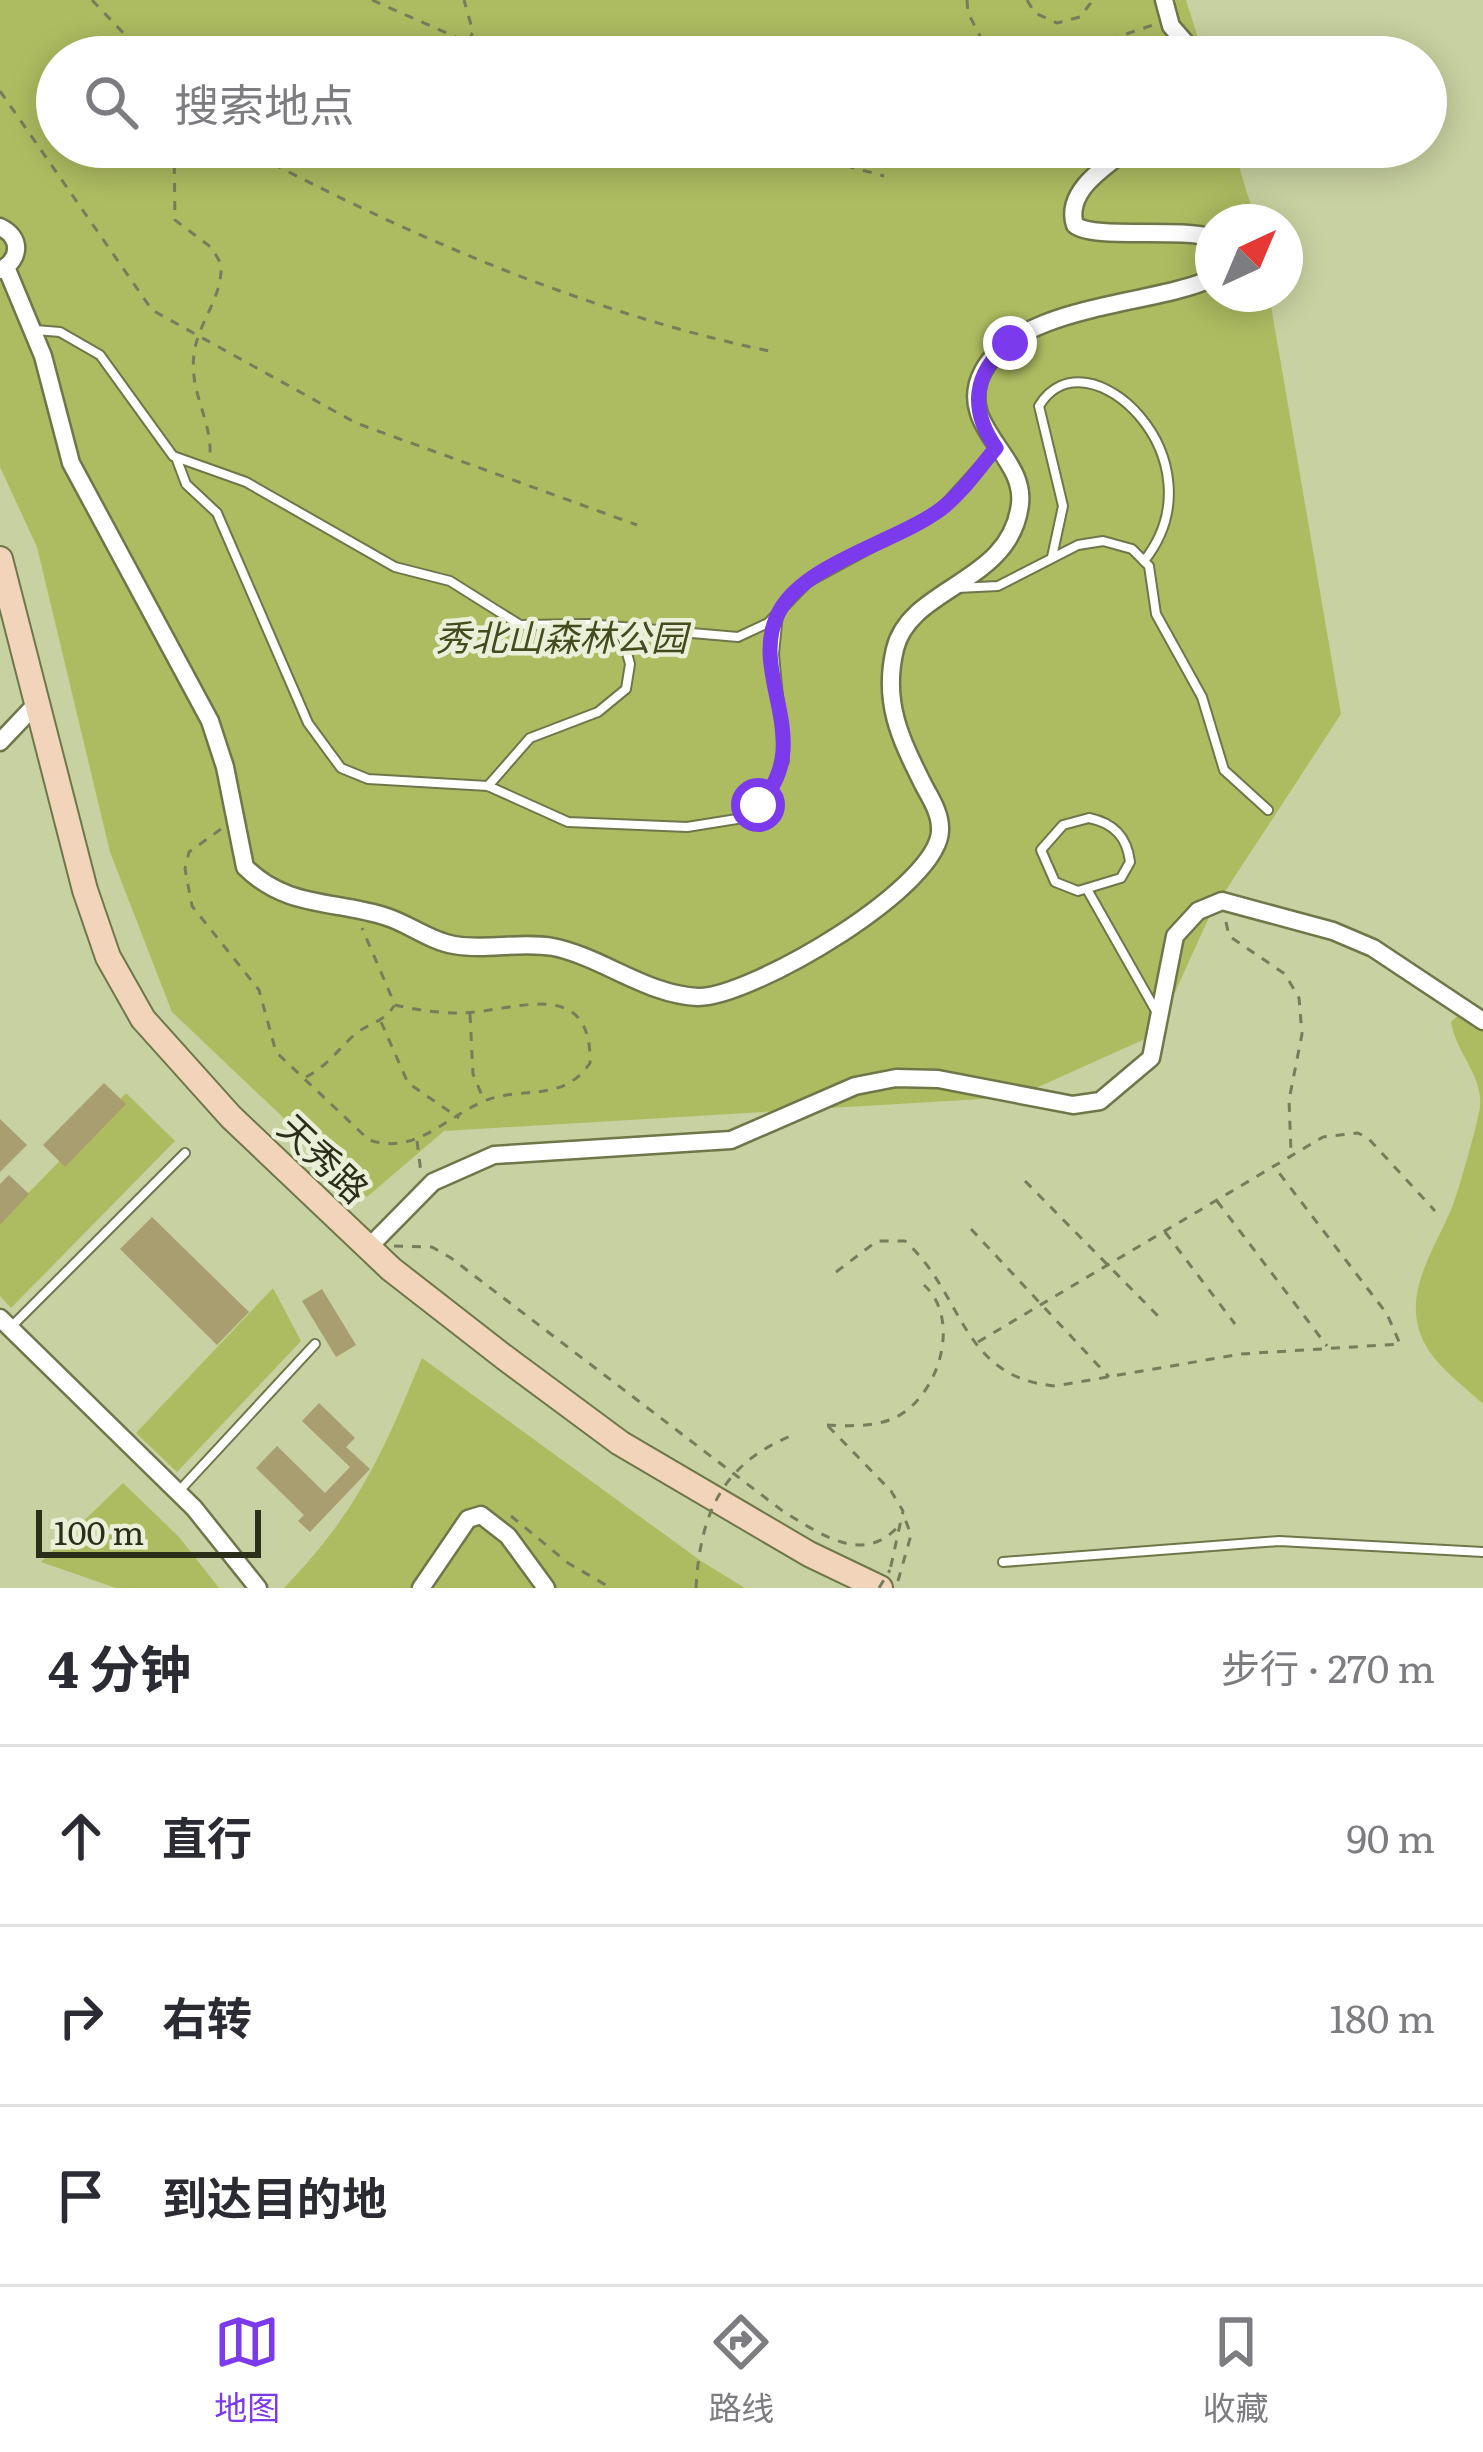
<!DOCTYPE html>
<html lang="zh">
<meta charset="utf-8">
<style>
body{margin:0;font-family:Literata,"Noto Sans SC",serif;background:#f2f2f3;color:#2b2b33}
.compass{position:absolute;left:1195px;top:204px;width:108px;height:108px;border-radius:50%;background:#fff;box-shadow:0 6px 30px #0003;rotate:44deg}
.scale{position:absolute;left:36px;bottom:30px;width:225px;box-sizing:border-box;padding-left:12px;border:6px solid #2b2e1b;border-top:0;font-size:33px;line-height:42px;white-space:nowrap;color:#2b2e1b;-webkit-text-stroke:9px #eaefd7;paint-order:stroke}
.stop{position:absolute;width:36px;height:36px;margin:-27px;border:9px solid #7c3aed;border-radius:50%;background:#fff}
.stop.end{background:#7c3aed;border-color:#fff;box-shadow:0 3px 12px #0008}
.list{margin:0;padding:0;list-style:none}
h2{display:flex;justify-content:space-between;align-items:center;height:156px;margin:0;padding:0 48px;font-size:51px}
h2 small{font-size:39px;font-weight:400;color:#7c7c81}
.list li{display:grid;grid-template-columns:78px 1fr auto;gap:36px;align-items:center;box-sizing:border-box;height:180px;padding:0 48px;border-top:3px solid #e1e1e2}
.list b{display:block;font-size:45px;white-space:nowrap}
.list em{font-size:39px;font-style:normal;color:#7c7c81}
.icon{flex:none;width:66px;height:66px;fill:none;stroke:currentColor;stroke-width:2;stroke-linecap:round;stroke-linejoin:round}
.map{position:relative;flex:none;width:1483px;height:1588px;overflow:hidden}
.search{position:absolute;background:#fff;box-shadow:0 6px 30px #0003;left:36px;right:36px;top:36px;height:132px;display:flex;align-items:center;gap:30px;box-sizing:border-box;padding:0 42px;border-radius:66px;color:#7c7c81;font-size:45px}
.sheet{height:696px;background:#fff}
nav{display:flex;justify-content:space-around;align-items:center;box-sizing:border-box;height:168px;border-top:3px solid #e1e1e2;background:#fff;font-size:33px;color:#7c7c81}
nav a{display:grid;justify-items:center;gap:6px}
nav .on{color:#7c3aed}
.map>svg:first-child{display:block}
.green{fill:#aebc61}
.building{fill:#a99e70}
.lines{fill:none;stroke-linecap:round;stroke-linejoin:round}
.lane-casing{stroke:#6f764a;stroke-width:12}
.street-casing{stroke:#6f764a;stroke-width:21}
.secondary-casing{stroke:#6f764a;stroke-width:28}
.path{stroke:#777d5c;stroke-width:3;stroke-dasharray:9 9;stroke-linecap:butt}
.lane{stroke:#fff;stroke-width:8}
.street{stroke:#fff;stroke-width:16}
.secondary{stroke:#f1d4b9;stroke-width:24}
.path-bridge{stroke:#777d5c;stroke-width:3;stroke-dasharray:9 9;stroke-linecap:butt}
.route{stroke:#7c3aed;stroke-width:15}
.labels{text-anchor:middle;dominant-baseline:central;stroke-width:9;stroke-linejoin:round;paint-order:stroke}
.park-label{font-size:36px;font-style:italic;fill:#444b1e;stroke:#eaefd7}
.street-label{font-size:36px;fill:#2b2e1b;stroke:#eaefd7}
</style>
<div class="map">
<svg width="1483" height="1588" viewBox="0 0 1483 1588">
<rect width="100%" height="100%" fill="#c8d1a1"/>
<!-- green -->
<g class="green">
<polygon points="0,0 1186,0 1204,57 57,57 57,147 1233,147 1256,222 1213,222 1213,294 1269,294 1341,714 1211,913 1156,1034 1016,1097 444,1131 367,1197 172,1012 110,852 37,547 0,467"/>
<path d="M1461,1013L1483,1029V1404C1464,1386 1438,1368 1425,1344C1399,1295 1435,1250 1453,1205C1459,1190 1478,1122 1480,1107C1483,1075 1456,1053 1451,1022Z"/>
<polygon points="126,1093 175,1141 11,1308 0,1296 0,1222"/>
<polygon points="273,1288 301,1341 177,1472 136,1433"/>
<path d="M422,1358L701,1561L745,1588H284C358,1511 382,1455 422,1358Z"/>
<polygon points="123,1483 179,1537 219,1588 116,1588 41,1562"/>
</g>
<!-- building -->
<g class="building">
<polygon points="104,1083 126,1104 65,1167 43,1145"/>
<polygon points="0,1119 27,1145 0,1172"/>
<polygon points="9,1175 29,1194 0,1225 0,1184"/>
<polygon points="152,1217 249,1312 217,1345 120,1249"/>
<polygon points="322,1289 356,1345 336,1357 302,1301"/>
<polygon points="319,1403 355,1438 346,1447 370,1469 310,1532 298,1521 304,1515 256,1468 277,1446 325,1493 350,1467 302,1421"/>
</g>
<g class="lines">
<defs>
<g id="lane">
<polyline points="35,330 60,332 100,355 173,456 246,482 395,567 450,581 520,625 588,624 738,637 768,623 808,582 939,511 996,448"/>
<polyline points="177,460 186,484 217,513 308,723 341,768 368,779 488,786 568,822 687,827 737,819 767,795 784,761 774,654 778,614"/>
<path d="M1052,557L1063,506L1039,406C1086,328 1225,459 1144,561"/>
<polyline points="957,588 998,586 1078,545 1103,541 1132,549 1149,566 1156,614 1202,697 1224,770 1268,810"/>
<polyline points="488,786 530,738 598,712 626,689 630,664 620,628"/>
<path d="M1089,818C1114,823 1127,837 1130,862L1121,878L1078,891L1055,882L1041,850L1063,825Z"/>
<polyline points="1088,891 1156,1011"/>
<polyline points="11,1327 185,1153"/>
<polyline points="179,1491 315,1344"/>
<polyline points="1003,1562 1279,1541 1483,1552"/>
</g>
<g id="street">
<polyline points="1164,0 1171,26 1198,57"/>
<path d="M1131,147C1107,165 1064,191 1075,225C1094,240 1178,227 1213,238"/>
<path d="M0,227C22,237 21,260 0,270"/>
<path d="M6,267L43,356L71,463L210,721L225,767L245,867C287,909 336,900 387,917C409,924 430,941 454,945C486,951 520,941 553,947C602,957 647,995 698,997C750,998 944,885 940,828C940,813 931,799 924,786C901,740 882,703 895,649C910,586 1011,584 1020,504C1026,455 954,425 983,371C1019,304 1152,306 1213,278"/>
<polyline points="0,742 39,701"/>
<polyline points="368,1248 433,1182 494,1155 731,1140 855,1086 896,1078 938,1079 1073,1105 1100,1101 1151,1058 1175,936 1198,911 1222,901 1333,931 1373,948 1483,1021"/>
<polyline points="0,1318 194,1508 258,1588"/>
<polyline points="421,1588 468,1519 481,1515 508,1536 546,1588"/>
</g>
<polyline id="secondary" points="0,559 85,890 108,957 143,1019 231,1117 391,1269 504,1357 620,1443 809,1554 880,1588"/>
</defs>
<!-- lane casing -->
<use href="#lane" class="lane-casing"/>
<!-- street casing -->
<use href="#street" class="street-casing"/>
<!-- secondary casing -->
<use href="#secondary" class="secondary-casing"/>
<!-- path -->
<g class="path">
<polyline points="92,0 146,57"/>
<polyline points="372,0 501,57"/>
<polyline points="967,0 968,13 991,57"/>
<polyline points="1027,0 1035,13 1057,23 1080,17 1093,0"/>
<polyline points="460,57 473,32 464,0"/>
<polyline points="1058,57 1153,25"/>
<polyline points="0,91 152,310 356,423 637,525"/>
<path d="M174,147L175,220L212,248L221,264C223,298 198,322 194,354C189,393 212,419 210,456"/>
<path d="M241,147C408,236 589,314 774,352"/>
<polyline points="776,147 884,176"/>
<path d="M221,829L189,852L185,869L192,906L259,990L276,1052L369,1140C415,1155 442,1120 480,1103C519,1084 562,1105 590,1063C592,974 513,1012 461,1013C439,1013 416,1010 395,1005L362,928"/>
<polyline points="1226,922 1229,936 1285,974 1299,998 1302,1034 1289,1100 1291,1152"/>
<polyline points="470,1014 473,1074 483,1098"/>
<polyline points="381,1022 408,1083 459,1118"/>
<path d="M306,1077C327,1066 337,1051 353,1036C367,1023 382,1024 394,1006"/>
<polyline points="417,1141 421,1173"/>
<polyline points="1025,1181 1160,1318"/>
<polyline points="1217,1201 1327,1346"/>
<polyline points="971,1229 1109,1377"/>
<polyline points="1165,1232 1235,1324"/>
<path d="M394,1246L432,1247L451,1258L784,1512C824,1536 866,1567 902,1522"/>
<path d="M836,1272L877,1241H905C965,1295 960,1377 1055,1386L1241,1354L1400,1344L1387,1314L1273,1165"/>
<polyline points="978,1342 1323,1137 1358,1133 1368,1138 1435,1211"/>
<path d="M827,1425C848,1426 872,1427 892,1419C938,1400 963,1320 924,1285"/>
<polyline points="828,1426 891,1491 903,1511 890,1570"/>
<polyline points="511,1516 568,1563 611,1588"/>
<polyline points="898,1581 911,1535 904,1516"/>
</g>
<!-- lane -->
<use href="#lane" class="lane"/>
<!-- street -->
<use href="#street" class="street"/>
<!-- secondary -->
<use href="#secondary" class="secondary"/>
<!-- path-bridge -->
<g class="path-bridge">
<path d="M696,1588C700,1514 722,1462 796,1434"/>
<polyline points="879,1588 890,1570"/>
</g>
</g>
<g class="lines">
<!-- route -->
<path class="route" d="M758,805C819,742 746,673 779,612C805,563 897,542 941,509C962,493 979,468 996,448C969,409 973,373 1010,343"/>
</g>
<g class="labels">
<!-- park labels -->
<g class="park-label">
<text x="561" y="635">秀北山森林公园</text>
</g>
<!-- street labels -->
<g class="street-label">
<text transform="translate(325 1157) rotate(44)">天秀路</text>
</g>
</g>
</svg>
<svg class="compass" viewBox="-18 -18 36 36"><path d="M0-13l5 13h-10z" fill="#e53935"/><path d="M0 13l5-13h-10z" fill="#7c7c81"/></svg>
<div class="scale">100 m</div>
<div class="stop" style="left:758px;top:805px"></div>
<div class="stop end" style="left:1010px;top:343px"></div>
<div class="search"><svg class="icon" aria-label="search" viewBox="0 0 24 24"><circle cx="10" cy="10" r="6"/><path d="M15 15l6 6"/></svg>搜索地点</div>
</div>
<section class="sheet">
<h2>4 分钟<small>步行 · 270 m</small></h2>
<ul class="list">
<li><svg class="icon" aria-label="ahead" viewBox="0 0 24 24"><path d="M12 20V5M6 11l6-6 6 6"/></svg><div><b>直行</b></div><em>90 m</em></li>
<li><svg class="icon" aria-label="right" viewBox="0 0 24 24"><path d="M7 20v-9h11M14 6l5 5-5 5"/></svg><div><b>右转</b></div><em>180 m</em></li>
<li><svg class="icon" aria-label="arrive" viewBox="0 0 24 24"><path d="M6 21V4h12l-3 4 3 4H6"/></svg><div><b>到达目的地</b></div></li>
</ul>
</section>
<nav>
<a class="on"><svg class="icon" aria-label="map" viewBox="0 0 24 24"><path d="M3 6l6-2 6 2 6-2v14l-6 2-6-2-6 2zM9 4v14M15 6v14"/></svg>地图</a>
<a><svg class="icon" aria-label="directions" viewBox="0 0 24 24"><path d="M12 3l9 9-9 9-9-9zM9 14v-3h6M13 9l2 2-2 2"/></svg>路线</a>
<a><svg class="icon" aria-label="saved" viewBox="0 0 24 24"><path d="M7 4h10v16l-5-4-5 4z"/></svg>收藏</a>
</nav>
